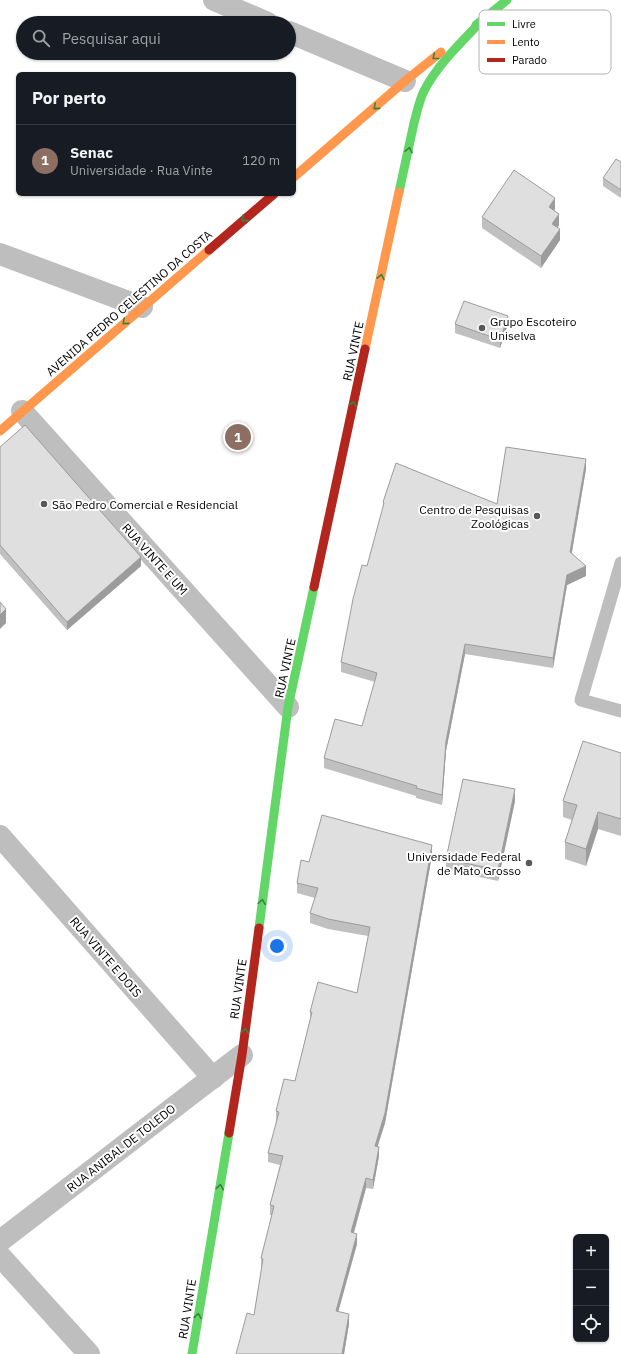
<!DOCTYPE html>
<html lang="pt">
<meta charset="utf-8">
<style>
body{margin:0;font-family:"IBM Plex Sans",sans-serif;background:#20242c;color:#f1f3f6}
.controls{position:absolute;right:12px;bottom:12px;display:grid;overflow:hidden;border-radius:6px;box-shadow:0 1px 3px #0004}
.controls button{width:36px;height:36px;display:grid;place-items:center;padding:0;border:0;border-bottom:1px solid #363941;background:#171b24;color:#f1f3f6;font:20px sans-serif}
.you{position:absolute;left:277px;top:946px;width:14px;height:14px;margin:-10px;border:3px solid #fff;border-radius:50%;background:#1a73e8;box-shadow:0 0 0 6px #1a73e833}
.badge{display:grid;place-items:center;width:26px;height:26px;border-radius:50%;background:#2563eb;color:#fff;font-size:13px;font-weight:700}
.pin{position:absolute;translate:-50% -50%;border:2px solid #fff;box-shadow:0 1px 4px #0006}
.list{margin:0;padding:0;list-style:none}
h2{display:flex;justify-content:space-between;align-items:center;height:52px;margin:0;padding:0 16px;font-size:17px}
h2 small{font-size:13px;font-weight:400;color:#9ea1a6}
.list li{display:grid;grid-template-columns:26px 1fr auto;gap:12px;align-items:center;box-sizing:border-box;height:72px;padding:0 16px;border-top:1px solid #363941}
.list b{display:block;font-size:15px;white-space:nowrap}
.list p{margin:0;font-size:13px;white-space:nowrap;color:#9ea1a6}
.list em{font-size:13px;font-style:normal;color:#9ea1a6}
.icon{flex:none;width:22px;height:22px;fill:none;stroke:currentColor;stroke-width:2;stroke-linecap:round;stroke-linejoin:round}
.map{position:relative;flex:none;width:621px;height:1354px;overflow:hidden}
.search{position:absolute;background:#171b24;box-shadow:0 1px 3px #0004;left:16px;top:16px;width:280px;height:44px;display:flex;align-items:center;gap:10px;box-sizing:border-box;padding:0 14px;border-radius:22px;color:#9ea1a6;font-size:15px}
.panel{position:absolute;background:#171b24;box-shadow:0 1px 3px #0004;left:16px;top:72px;width:280px;height:124px;border-radius:6px}
.map>svg:first-child{display:block}
.lines{fill:none;stroke-linecap:round;stroke-linejoin:round}
.lane{stroke:#bebebe;stroke-width:13}
.street{stroke:#bebebe;stroke-width:22}
.fast{stroke:#63d668;stroke-width:9}
.slow{stroke:#ff974d;stroke-width:9}
.jam{stroke:#b3261e;stroke-width:9}
.wall{fill:#c0c0c0}
.shaded-wall{fill:#9c9c9c}
.building{fill:#dfdfdf;stroke:#9c9c9c}
.oneway{stroke:#3b803e}
.poi-dot{fill:#595959;stroke:#fff;stroke-width:1.5}
.labels{text-anchor:middle;dominant-baseline:central;stroke-width:4;stroke-linejoin:round;paint-order:stroke}
.street-label{font-size:12px;fill:#000;stroke:#fff}
.poi-label{font-size:12px;fill:#000;stroke:#fff;text-anchor:start}
.key{fill:#fff;stroke:#b2b2b2;stroke-width:1}
.key-label{font-size:11px;fill:#000}
</style>
<div class="map">
<svg width="621" height="1354" viewBox="0 0 621 1354">
<rect width="100%" height="100%" fill="#fff"/>
<g class="lines">
<!-- lane -->
<polyline class="lane" points="621,563 581,700 621,711"/>
<!-- street -->
<g class="street">
<polyline points="214,0 268,23"/>
<polyline points="289,32 405,81"/>
<polyline points="0,254 142,307"/>
<polyline points="22,411 288,707"/>
<polyline points="0,836 213,1078"/>
<polyline points="0,1241 242,1055"/>
<polyline points="0,1256 89,1354"/>
</g>
<!-- fast -->
<g class="fast">
<polyline points="476,25 507,0"/>
<path d="M399,192C404,169 409,146 414,123C417,112 419,101 424,91C439,62 465,39 487,15"/>
<polyline points="259,928 288,707 314,587"/>
<polyline points="192,1354 229,1133"/>
</g>
<!-- slow -->
<g class="slow">
<polyline points="294,177 405,81 441,52"/>
<polyline points="365,349 399,192"/>
<polyline points="0,431 209,250"/>
</g>
<!-- jam -->
<g class="jam">
<polyline points="209,250 274,194"/>
<polyline points="314,587 365,349"/>
<polyline points="229,1133 242,1055 259,928"/>
</g>
</g>
<!-- wall -->
<g class="wall">
<polygon points="621,162 621,198 603,186 603,178"/>
<polygon points="555,209 554,211 559,225 558,227 560,240 541,268 482,228 482,217"/>
<polygon points="455,324 508,324 500,348 455,333"/>
<polygon points="0,447 141,566 67,630 0,554"/>
<polygon points="586,469 572,553 586,576 567,585 553,668 465,654 446,751 442,805 416,798 416,796 324,768 324,758 362,726 375,682 341,672 341,662 383,507 383,502 497,504"/>
<polygon points="621,753 621,836 598,829 586,866 565,859 565,842 572,820 563,817 563,801"/>
<polygon points="515,801 498,881 446,870 446,859"/>
<polygon points="432,855 388,1106 385,1123 377,1146 379,1156 373,1189 366,1188 354,1233 357,1244 338,1311 349,1324 344,1354 236,1354 254,1315 262,1268 261,1268 261,1258 272,1215 270,1215 270,1205 280,1165 268,1162 268,1153 277,1121 276,1121 276,1111 295,1081 310,1020 310,1012 357,993 368,936 328,929 310,923 310,913 315,898 297,893 297,883 309,862"/>
</g>
<!-- shaded-wall -->
<g class="shaded-wall">
<polygon points="555,198 555,209 549,219 549,207"/>
<polygon points="559,214 559,225 552,235 552,224"/>
<polygon points="560,229 560,240 541,268 541,256"/>
<polygon points="508,316 508,324 500,348 500,340"/>
<polygon points="586,459 586,469 570,562 570,552"/>
<polygon points="141,557 141,566 67,630 67,622"/>
<polygon points="586,566 586,576 567,585 553,668 553,658 567,575"/>
<polygon points="6,609 6,623 0,629 0,615"/>
<polygon points="465,644 465,654 446,751 442,805 442,795 446,741"/>
<polygon points="515,789 515,801 498,881 498,870"/>
<polygon points="598,812 598,829 586,866 586,849"/>
<polygon points="432,845 432,855 388,1106 385,1123 375,1155 375,1146"/>
<polygon points="379,1147 379,1156 373,1189 373,1180"/>
<polygon points="366,1178 366,1188 351,1242 351,1232"/>
<polygon points="357,1234 357,1244 336,1320 336,1311"/>
<polygon points="349,1314 349,1324 344,1354 342,1354"/>
</g>
<!-- building -->
<g class="building">
<polygon points="616,159 621,162 621,190 603,178"/>
<polygon points="514,170 555,198 549,207 559,214 552,224 560,229 541,256 482,217"/>
<polygon points="464,301 508,316 500,340 455,324"/>
<polygon points="25,425 141,557 67,622 0,545 0,447"/>
<polygon points="506,447 586,459 570,552 586,566 567,575 553,658 465,644 446,741 442,795 416,788 417,786 324,758 335,719 362,726 377,673 341,662 353,599 362,565 367,566 384,503 383,502 396,463 497,504"/>
<polygon points="0,602 6,609 0,615"/>
<polygon points="583,741 621,753 621,819 598,812 586,849 565,842 577,805 563,801"/>
<polygon points="463,779 515,789 498,870 446,859"/>
<polygon points="322,815 432,845 388,1096 385,1113 375,1146 379,1147 373,1180 366,1178 351,1232 357,1234 336,1311 349,1314 342,1354 236,1354 247,1313 254,1315 263,1259 261,1258 274,1206 270,1205 283,1156 268,1153 279,1112 276,1111 284,1079 295,1081 312,1012 310,1012 318,982 357,993 370,927 328,919 310,913 318,888 297,883 301,860 309,862"/>
</g>
<!-- one-way arrows -->
<defs><path id="oneway-chevron" d="M-2-3.5L2.5 0L-2 3.5" fill="none" stroke-width="1.6" stroke-linecap="round" stroke-linejoin="round"/></defs>
<g class="oneway">
<use href="#oneway-chevron" transform="translate(435 57) rotate(141)"/>
<use href="#oneway-chevron" transform="translate(376 107) rotate(139)"/>
<use href="#oneway-chevron" transform="translate(409 150) rotate(-78)"/>
<use href="#oneway-chevron" transform="translate(244 219) rotate(139)"/>
<use href="#oneway-chevron" transform="translate(381 277) rotate(-78)"/>
<use href="#oneway-chevron" transform="translate(125 322) rotate(139)"/>
<use href="#oneway-chevron" transform="translate(353 404) rotate(-78)"/>
<use href="#oneway-chevron" transform="translate(262 902) rotate(-82)"/>
<use href="#oneway-chevron" transform="translate(245 1031) rotate(-82)"/>
<use href="#oneway-chevron" transform="translate(220 1187) rotate(-81)"/>
<use href="#oneway-chevron" transform="translate(198 1316) rotate(-81)"/>
</g>
<!-- markers -->
<g class="poi-dot">
<circle cx="482" cy="328" r="4"/>
<circle cx="44" cy="504" r="4"/>
<circle cx="537" cy="516" r="4"/>
<circle cx="529" cy="863" r="4"/>
</g>
<g class="labels">
<!-- street labels -->
<g class="street-label">
<text transform="translate(129 303) rotate(-41)">AVENIDA PEDRO CELESTINO DA COSTA</text>
<text transform="translate(353 351) rotate(-78)">RUA VINTE</text>
<text transform="translate(155 559) rotate(48)">RUA VINTE E UM</text>
<text transform="translate(285 668) rotate(-78)">RUA VINTE</text>
<text transform="translate(106 957) rotate(49)">RUA VINTE E DOIS</text>
<text transform="translate(238 989) rotate(-82)">RUA VINTE</text>
<text transform="translate(121 1148) rotate(-38)">RUA ANIBAL DE TOLEDO</text>
<text transform="translate(187 1309) rotate(-81)">RUA VINTE</text>
</g>
<!-- poi labels -->
<g class="poi-label">
<text x="490" y="321">Grupo Escoteiro<tspan x="490" dy="14">Uniselva</tspan></text>
<text x="52" y="504">São Pedro Comercial e Residencial</text>
<text x="529" y="509" text-anchor="end">Centro de Pesquisas<tspan x="529" dy="14">Zoológicas</tspan></text>
<text x="521" y="856" text-anchor="end">Universidade Federal<tspan x="521" dy="14">de Mato Grosso</tspan></text>
</g>
</g>
<!-- legend -->
<rect x="479" y="10" width="132" height="64" rx="6" class="key"/>
<rect x="487" y="22" width="18" height="4" fill="#63d668"/>
<rect x="487" y="40" width="18" height="4" fill="#ff974d"/>
<rect x="487" y="58" width="18" height="4" fill="#b3261e"/>
<g class="key-label">
<text x="512" y="28">Livre</text>
<text x="512" y="46">Lento</text>
<text x="512" y="64">Parado</text>
</g>
</svg>
<div class="controls">
<button>+</button>
<button>−</button>
<button><svg class="icon" aria-label="locate" viewBox="0 0 24 24"><circle cx="12" cy="12" r="6"/><path d="M12 2v4M12 18v4M2 12h4M18 12h4"/></svg></button>
</div>
<div class="you"></div>
<div class="pin badge" style="left:238px;top:437px;background:#8d6e63">1</div>
<div class="search"><svg class="icon" aria-label="search" viewBox="0 0 24 24"><circle cx="10" cy="10" r="6"/><path d="M15 15l6 6"/></svg>Pesquisar aqui</div>
<section class="panel">
<h2>Por perto<small></small></h2>
<ul class="list">
<li><span class="badge" style="background:#8d6e63">1</span><div><b>Senac</b><p>Universidade · Rua Vinte</p></div><em>120 m</em></li>
</ul>
</section>
</div>
